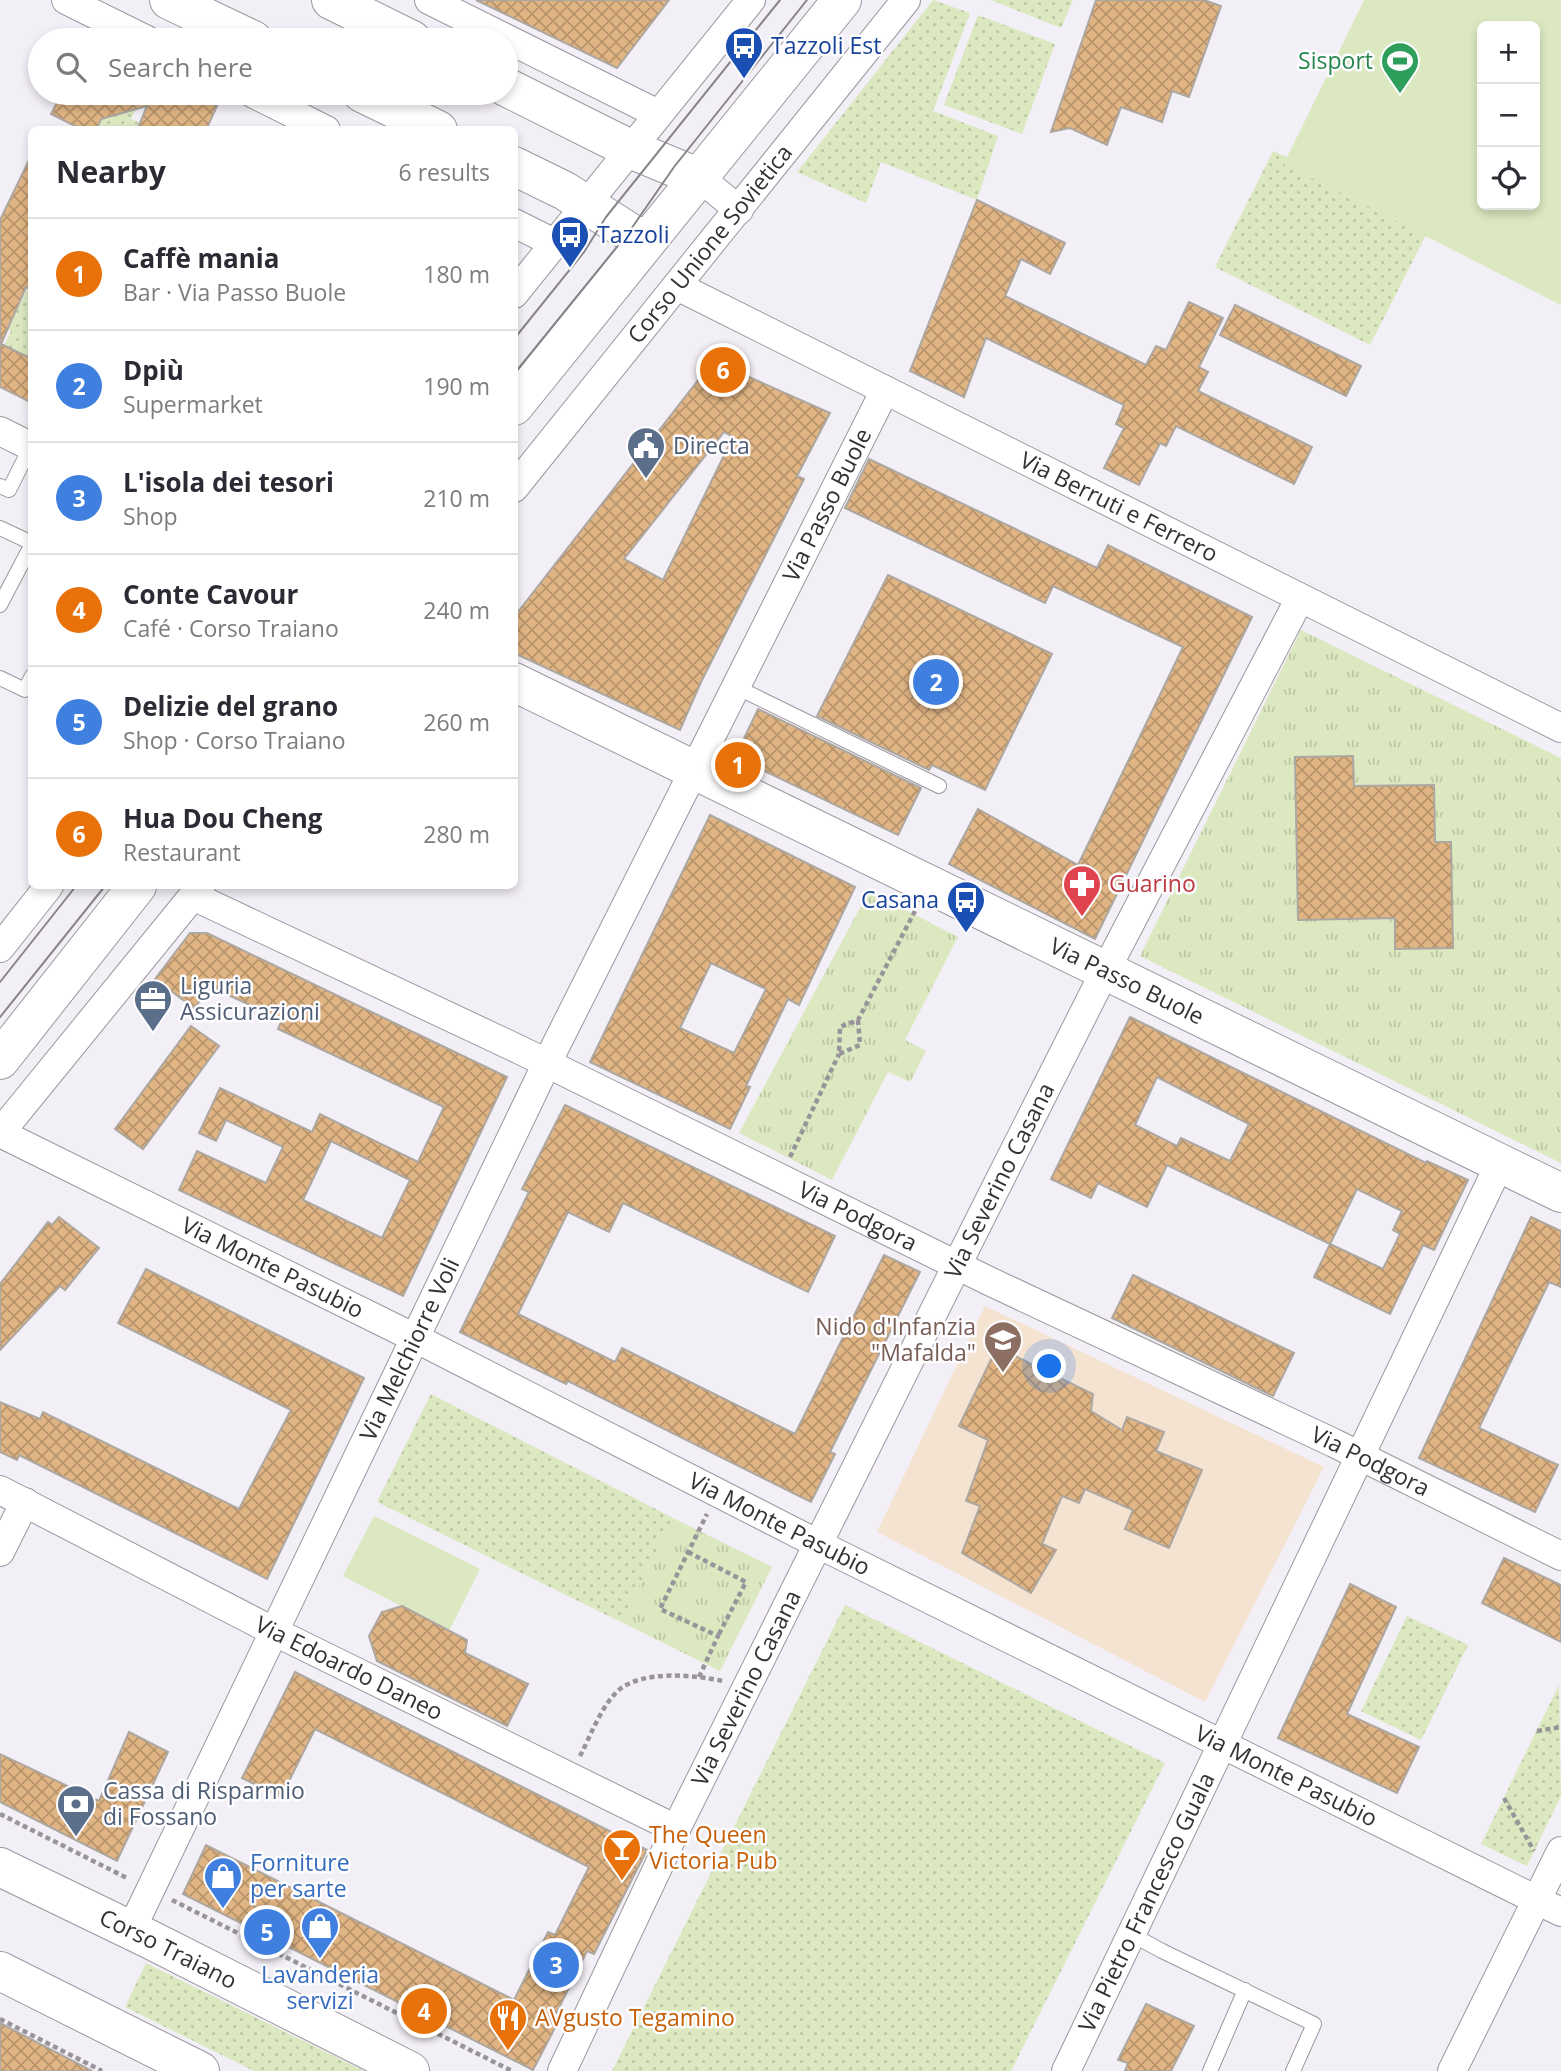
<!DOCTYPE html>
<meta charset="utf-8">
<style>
body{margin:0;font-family:"Open Sans",sans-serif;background:#f7f7f7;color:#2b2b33}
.controls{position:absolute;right:21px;top:21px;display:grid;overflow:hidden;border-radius:10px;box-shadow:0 4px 10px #0003}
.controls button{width:63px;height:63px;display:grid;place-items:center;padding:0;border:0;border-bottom:2px solid #e1e1e2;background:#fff;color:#2b2b33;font:35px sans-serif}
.you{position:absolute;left:1050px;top:1367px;width:24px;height:24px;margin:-18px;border:5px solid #fff;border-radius:50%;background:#1a73e8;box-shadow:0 0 0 10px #1a73e833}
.badge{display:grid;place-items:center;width:46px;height:46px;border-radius:50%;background:#b45309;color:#fff;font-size:23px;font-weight:700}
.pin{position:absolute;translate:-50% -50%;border:4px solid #fff;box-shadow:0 2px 7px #0006}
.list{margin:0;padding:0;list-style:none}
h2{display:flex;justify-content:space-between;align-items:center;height:91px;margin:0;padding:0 28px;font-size:30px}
h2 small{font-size:23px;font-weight:400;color:#7c7c81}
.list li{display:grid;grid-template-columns:46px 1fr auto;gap:21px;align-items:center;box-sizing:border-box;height:112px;padding:0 28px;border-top:2px solid #e1e1e2}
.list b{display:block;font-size:26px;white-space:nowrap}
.list p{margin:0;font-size:23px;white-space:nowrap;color:#7c7c81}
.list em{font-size:23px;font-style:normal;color:#7c7c81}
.icon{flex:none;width:38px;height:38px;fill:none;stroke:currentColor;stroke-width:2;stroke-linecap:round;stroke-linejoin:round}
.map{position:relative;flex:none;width:1561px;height:2071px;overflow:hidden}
.search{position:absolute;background:#fff;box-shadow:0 4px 10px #0003;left:28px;top:28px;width:490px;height:77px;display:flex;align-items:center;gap:18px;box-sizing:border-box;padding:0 24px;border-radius:38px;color:#7c7c81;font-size:26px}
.panel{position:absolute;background:#fff;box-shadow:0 4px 10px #0003;left:28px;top:126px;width:490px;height:763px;border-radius:10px}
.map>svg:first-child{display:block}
.education{fill:#f5e3d2}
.grass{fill:url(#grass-dots);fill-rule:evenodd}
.park{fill:url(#park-tufts)}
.pitch{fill:#dbe8c0;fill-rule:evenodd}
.building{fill:url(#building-cross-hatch);stroke:#aca7a1;stroke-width:2;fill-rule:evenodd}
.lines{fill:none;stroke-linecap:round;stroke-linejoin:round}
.lane-casing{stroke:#9b979e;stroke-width:16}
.street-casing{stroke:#9b979e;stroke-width:30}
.secondary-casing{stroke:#9b979e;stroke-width:40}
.path{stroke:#98959a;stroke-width:4.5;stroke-dasharray:5 3.5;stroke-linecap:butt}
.lane{stroke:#fff;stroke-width:14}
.street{stroke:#fff;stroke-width:28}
.secondary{stroke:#fff;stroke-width:38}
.tram{stroke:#88858a;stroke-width:2}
.labels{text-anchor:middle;stroke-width:5;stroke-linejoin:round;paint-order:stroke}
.transit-label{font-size:23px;fill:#164399;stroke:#fefdff;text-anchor:start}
.leisure-label{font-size:23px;fill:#27864d;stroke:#fefdff;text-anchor:end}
.street-label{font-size:23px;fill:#323134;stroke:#fefdff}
.service-label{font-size:23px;fill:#4e5e75;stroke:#fefdff;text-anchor:start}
.health-label{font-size:23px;fill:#be3a42;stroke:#fefdff;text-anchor:start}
.education-label{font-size:23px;fill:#785e54;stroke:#fefdff;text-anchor:end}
.food-label{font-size:23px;fill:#c56008;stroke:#fefdff;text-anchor:start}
.shop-label{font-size:23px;fill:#366cbe;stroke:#fefdff;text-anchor:start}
</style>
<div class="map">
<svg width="1561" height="2071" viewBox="0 0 1561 2071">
<defs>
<pattern id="grass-dots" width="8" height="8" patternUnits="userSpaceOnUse" patternTransform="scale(1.75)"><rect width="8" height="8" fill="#dbe8c0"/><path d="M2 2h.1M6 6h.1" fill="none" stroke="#bcc7a6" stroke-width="1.8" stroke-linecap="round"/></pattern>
<pattern id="park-tufts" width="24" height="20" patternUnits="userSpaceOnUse" patternTransform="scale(1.75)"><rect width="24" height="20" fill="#dbe8c0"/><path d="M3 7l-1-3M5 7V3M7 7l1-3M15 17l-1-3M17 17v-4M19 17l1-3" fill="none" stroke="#bcc7a6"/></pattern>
<pattern id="building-cross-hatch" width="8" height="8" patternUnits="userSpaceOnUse" patternTransform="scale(1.75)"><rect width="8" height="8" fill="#e1b583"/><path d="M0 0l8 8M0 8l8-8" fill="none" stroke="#b7946c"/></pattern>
</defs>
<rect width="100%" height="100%" fill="#f3eff6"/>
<polygon class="education" points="985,1306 1324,1467 1205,1702 877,1532"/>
<g class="grass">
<polygon points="933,0 970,13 933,111 998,136 977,200 881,162 866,203 797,172"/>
<polygon points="991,0 1073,0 1061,28"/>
<path d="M1367,0H1561V211L1429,229L1370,345L1215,267L1273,151L1287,157ZM1482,26H1535V205H1482Z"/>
<polygon points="978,15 1055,44 1022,134 944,105"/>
<polygon points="112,98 136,109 131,119 140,123 143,130 96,130"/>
<polygon points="31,282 31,359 4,345 11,332 7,329"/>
<polygon points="431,1394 673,1518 621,1622 377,1502"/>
<polygon points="845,1605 1165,1763 1011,2071 612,2071"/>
<polygon points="1407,1616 1468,1645 1421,1740 1361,1711"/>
<polygon points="1559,1685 1561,1796 1527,1866 1481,1844"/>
<polygon points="146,1963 364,2071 254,2071 125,2007"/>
</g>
<g class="park">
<polygon points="1301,630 1561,758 1561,1163 1140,956"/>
<polygon points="869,891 958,937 905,1040 926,1051 910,1082 888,1072 832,1180 739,1133"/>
<polygon points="673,1518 772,1567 720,1671 621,1622"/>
</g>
<g class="pitch">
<path d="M1364,0H1561V305L1284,164ZM1482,26H1535V205H1482Z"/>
<polygon points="374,1516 480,1569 449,1631 343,1576"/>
</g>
<g class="building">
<polygon points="476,0 669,0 617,68"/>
<polygon points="1096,0 1204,0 1221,6 1189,97 1172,91 1162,122 1121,107 1107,145 1070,128 1051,132"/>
<polygon points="62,93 197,93 209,98 207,101 217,106 206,130 137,130 147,106 101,119 96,130 83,130 51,114"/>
<polygon points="32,154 32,290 26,287 1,344 32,359 32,403 0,387 0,220"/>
<polygon points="977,200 1065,243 1050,274 1021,259 1005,296 1146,365 1156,346 1166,350 1189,302 1223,318 1199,367 1208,372 1198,391 1312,447 1294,484 1176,426 1166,446 1160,443 1139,485 1104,468 1124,428 1116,424 1124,405 986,338 964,397 910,371"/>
<polygon points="1235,305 1361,366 1346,396 1220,335"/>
<path d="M713,361L830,413L797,476L804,479L701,682L680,730L514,653V617ZM724,432L733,437L663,580L624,559Z"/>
<polygon points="869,459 1097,568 1108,545 1252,617 1095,939 949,864 978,809 1078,865 1183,647 1053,586 1045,603 845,508"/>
<polygon points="888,575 1052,654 985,790 932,765 929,770 817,716"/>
<polygon points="758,709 921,788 898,835 735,757"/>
<polygon points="1353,756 1354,786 1434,785 1435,842 1451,842 1453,948 1395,949 1395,918 1298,920 1295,757"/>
<path d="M710,815L855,887L799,1005L788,999L746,1086L750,1087L730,1129L590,1062ZM711,963L766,989L734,1053L680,1028Z"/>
<path d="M190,933H207L507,1077L403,1296L179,1190L197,1151L266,1183L283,1147L226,1120L216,1141L199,1133L220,1088L312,1132L320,1114L418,1162L444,1107L278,1029L282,1020L211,987L194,1008L155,979ZM331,1141L410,1180L382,1238L303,1200Z"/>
<path d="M1130,1017L1426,1163L1427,1161L1468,1180L1434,1250L1423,1245L1390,1314L1314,1277L1330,1244L1167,1165L1147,1207L1098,1183L1091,1198L1051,1179ZM1157,1077L1249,1124L1230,1161L1181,1138L1177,1146L1135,1125ZM1357,1189L1402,1211L1393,1230L1400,1234L1383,1269L1330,1244Z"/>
<polygon points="191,1026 219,1046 143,1149 115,1129"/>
<polygon points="565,1105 835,1236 808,1292 623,1203 609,1232 568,1212 518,1314 615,1362 622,1348 795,1434 884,1255 920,1272 830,1452 835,1454 811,1502 568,1381 566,1384 460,1332 529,1192 522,1189"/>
<polygon points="59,1217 99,1248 65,1290 60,1286 0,1350 0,1284 48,1222 52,1225"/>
<polygon points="1531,1217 1561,1231 1561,1287 1549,1282 1479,1428 1558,1465 1535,1512 1419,1458"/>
<polygon points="146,1269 364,1378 267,1579 19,1455 17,1460 0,1452 0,1402 40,1419 43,1412 239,1509 291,1410 118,1323"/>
<polygon points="1133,1275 1294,1353 1273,1396 1112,1318"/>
<polygon points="997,1347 1093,1394 1091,1411 1122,1430 1127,1417 1164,1432 1156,1451 1202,1470 1169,1548 1125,1529 1133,1510 1085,1489 1079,1503 1062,1496 1042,1544 1056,1550 1031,1593 962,1553 980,1506 966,1501 988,1440 959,1426"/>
<polygon points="1504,1558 1561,1585 1561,1642 1482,1603"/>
<polygon points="1350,1584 1396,1607 1347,1714 1419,1747 1397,1793 1278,1738"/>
<polygon points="402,1606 467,1640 465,1653 528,1684 507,1726 377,1661 369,1636 382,1612"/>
<polygon points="295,1672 647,1850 594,1954 587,1951 553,2020 558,2022 533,2070 183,1894 206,1845 514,2000 548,1932 555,1935 589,1867 315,1729 281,1797 242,1778"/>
<polygon points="129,1732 168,1752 117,1861 0,1802 0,1754 99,1801"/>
<polygon points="1146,2004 1194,2026 1171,2071 1125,2071 1128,2063 1118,2060"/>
<polygon points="0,2023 92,2071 0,2071"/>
</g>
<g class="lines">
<defs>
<g id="lane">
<polyline points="0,486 9,490 31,446"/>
<polyline points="0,528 32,543"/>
<polyline points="0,605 32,544"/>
<polyline points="0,678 25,690 32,676"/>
<polyline points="736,687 939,786"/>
<polyline points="1131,1934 1162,1951 1314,2024 1293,2071"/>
<polyline points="1210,2071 1245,1990"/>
</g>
<g id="street">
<polyline points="66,0 147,40"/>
<polyline points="429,0 658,114"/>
<polyline points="252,93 326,130"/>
<polyline points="700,178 739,210"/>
<polyline points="514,223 554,243"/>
<path id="s1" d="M677,286L1561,728"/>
<polyline points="514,294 751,0"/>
<polyline points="0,431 32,447"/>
<path id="s2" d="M514,488L906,0"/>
<path id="s3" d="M193,896L520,1050L989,1281L1334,1443L1561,1556"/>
<polyline points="0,948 49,886"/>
<path id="s4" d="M0,1133L415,1338L820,1545L1561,1912"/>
<polyline points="0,1133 201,886"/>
<path id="s5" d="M0,1490L273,1631L676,1829"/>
<polyline points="0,1552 25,1502"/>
<path id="s6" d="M131,1930L547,1063L885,390"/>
<path id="s7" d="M562,2071L676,1829L972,1235L1099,983L1300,598"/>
<path id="s8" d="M1066,2071L1500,1163"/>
<polyline points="1452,2071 1561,1851"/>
</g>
<g id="secondary">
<polyline points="169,0 253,40"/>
<polyline points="331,0 412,40"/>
<polyline points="506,87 630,149 700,178"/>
<polyline points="362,93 438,130"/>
<polyline points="514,166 565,191 645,242"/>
<polyline points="514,406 842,0"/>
<path id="s9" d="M514,682L1561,1193"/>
<polyline points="0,1060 137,886"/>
<path id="s10" d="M0,1867L149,1939L410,2071"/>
<polyline points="0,1971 200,2071"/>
</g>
</defs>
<use href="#lane" class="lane-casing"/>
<use href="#street" class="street-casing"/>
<use href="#secondary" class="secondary-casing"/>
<g class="path">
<polyline points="858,1020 860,1045 839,1054 840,1027 858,1020 915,911"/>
<polyline points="790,1157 839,1054"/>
<polyline points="688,1552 746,1582 718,1636"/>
<polyline points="699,1677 718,1636 660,1609 707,1514"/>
<polyline points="1537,1731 1561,1727"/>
<path d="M580,1756C591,1735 602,1704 620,1689C645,1670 694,1675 723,1681"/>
<polyline points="1504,1798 1534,1851"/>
<polyline points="0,1814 129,1879"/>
<polyline points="172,1900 512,2071"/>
<polyline points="0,2019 102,2071"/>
</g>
<use href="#lane" class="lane"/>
<use href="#street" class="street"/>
<use href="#secondary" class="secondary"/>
<g class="tram">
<polyline points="514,339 584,252 606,217 780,0"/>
<polyline points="514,374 629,232 674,167 807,0"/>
<polyline points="0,982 76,886"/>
<polyline points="0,1017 105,886"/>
</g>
</g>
<defs>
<symbol id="bus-pin" viewBox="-11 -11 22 30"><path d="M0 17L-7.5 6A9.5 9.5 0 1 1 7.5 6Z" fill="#1a4fb4" stroke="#fefdff"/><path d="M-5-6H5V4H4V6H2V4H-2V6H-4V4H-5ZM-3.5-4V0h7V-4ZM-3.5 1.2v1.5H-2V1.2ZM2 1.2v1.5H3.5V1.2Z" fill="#fff"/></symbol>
<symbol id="stadium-pin" viewBox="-11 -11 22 30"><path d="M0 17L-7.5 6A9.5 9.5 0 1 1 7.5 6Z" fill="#2e9e5b" stroke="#fefdff"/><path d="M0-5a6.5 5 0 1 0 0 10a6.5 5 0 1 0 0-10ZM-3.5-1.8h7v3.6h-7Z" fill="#fff"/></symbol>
<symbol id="civic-pin" viewBox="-11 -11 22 30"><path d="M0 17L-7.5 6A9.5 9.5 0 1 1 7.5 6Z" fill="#5c6f8a" stroke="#fefdff"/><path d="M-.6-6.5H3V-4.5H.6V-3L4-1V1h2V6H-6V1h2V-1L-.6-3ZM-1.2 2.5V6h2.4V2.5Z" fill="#fff"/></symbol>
<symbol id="pharmacy-pin" viewBox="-11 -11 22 30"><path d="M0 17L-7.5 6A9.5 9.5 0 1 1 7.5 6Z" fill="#e0444e" stroke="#fefdff"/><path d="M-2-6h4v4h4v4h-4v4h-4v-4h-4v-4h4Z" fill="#fff"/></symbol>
<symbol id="office-pin" viewBox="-11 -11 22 30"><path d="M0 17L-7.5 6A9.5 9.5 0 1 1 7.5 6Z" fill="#5c6f8a" stroke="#fefdff"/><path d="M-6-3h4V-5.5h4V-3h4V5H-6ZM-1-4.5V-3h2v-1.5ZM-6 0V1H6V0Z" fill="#fff"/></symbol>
<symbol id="school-pin" viewBox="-11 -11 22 30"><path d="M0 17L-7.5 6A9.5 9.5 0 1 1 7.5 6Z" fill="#8d6e63" stroke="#fefdff"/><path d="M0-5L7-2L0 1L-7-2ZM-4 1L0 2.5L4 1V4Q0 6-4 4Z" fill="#fff"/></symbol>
<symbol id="bank-pin" viewBox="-11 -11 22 30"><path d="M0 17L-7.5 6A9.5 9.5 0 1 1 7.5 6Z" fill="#5c6f8a" stroke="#fefdff"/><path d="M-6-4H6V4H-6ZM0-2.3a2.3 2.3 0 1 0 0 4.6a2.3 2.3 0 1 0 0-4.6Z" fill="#fff"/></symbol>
<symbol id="bar-pin" viewBox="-11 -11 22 30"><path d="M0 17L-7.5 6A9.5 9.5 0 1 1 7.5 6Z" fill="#e8710a" stroke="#fefdff"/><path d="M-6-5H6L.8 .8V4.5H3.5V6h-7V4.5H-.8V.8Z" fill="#fff"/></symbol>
<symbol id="shop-pin" viewBox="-11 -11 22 30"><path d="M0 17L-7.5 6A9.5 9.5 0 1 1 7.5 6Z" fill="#3f7fe0" stroke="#fefdff"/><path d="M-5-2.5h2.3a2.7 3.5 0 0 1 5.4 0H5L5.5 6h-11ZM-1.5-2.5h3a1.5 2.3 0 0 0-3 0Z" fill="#fff"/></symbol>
<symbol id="restaurant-pin" viewBox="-11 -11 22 30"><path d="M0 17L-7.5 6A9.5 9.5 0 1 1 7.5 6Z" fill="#e8710a" stroke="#fefdff"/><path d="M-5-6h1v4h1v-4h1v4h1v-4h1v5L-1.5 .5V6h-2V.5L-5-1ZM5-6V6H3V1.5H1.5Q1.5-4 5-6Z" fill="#fff"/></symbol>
</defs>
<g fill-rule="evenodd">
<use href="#bus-pin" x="722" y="24" width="44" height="60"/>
<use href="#stadium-pin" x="1378" y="39" width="44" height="60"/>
<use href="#bus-pin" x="548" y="213" width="44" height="60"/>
<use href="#civic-pin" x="624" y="424" width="44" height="60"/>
<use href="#pharmacy-pin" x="1060" y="862" width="44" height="60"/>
<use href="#bus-pin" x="944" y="878" width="44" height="60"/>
<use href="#office-pin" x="131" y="977" width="44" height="60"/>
<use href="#school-pin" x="981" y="1318" width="44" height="60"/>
<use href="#bank-pin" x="54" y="1782" width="44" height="60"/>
<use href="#bar-pin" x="600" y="1826" width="44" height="60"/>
<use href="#shop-pin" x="201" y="1854" width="44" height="60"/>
<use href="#shop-pin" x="298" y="1904" width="44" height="60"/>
<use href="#restaurant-pin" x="486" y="1996" width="44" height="60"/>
</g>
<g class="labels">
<g class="transit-label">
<text x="771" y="54">Tazzoli Est</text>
<text x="597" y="243">Tazzoli</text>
<text x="939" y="908" text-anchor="end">Casana</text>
</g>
<g class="leisure-label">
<text x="1373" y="69">Sisport</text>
</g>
<g class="street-label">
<text dy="8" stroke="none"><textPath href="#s2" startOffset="313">Corso Unione Sovietica</textPath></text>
<text dy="8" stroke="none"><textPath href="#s6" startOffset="1586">Via Passo Buole</textPath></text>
<text dy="8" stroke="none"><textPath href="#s1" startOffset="494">Via Berruti e Ferrero</textPath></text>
<text dy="8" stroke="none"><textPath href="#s9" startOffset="682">Via Passo Buole</textPath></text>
<text dy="8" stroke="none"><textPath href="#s7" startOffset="992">Via Severino Casana</textPath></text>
<text dy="8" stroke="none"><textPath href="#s3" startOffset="738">Via Podgora</textPath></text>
<text dy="8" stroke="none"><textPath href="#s4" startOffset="304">Via Monte Pasubio</textPath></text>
<text dy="8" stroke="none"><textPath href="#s6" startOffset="644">Via Melchiorre Voli</textPath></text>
<text dy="8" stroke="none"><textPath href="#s3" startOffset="1306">Via Podgora</textPath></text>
<text dy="8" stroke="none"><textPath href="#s4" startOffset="872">Via Monte Pasubio</textPath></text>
<text dy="8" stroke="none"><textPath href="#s5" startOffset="392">Via Edoardo Daneo</textPath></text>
<text dy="8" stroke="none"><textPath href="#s7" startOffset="425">Via Severino Casana</textPath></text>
<text dy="8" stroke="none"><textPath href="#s4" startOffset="1438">Via Monte Pasubio</textPath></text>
<text dy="8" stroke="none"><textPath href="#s8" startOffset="187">Via Pietro Francesco Guala</textPath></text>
<text dy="8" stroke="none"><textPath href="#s10" startOffset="187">Corso Traiano</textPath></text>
</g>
<g class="service-label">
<text x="673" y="454">Directa</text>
<text x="180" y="994">Liguria<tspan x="180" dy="26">Assicurazioni</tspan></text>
<text x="103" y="1799">Cassa di Risparmio<tspan x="103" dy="26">di Fossano</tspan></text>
</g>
<g class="health-label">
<text x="1109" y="892">Guarino</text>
</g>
<g class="education-label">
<text x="976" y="1335">Nido d'Infanzia<tspan x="976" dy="26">"Mafalda"</tspan></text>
</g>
<g class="food-label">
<text x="649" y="1843">The Queen<tspan x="649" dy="26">Victoria Pub</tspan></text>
<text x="535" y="2026">AVgusto Tegamino</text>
</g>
<g class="shop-label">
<text x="250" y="1871">Forniture<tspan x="250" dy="26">per sarte</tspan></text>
<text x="320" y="1983" text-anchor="middle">Lavanderia<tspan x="320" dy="26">servizi</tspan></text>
</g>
</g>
</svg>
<div class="controls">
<button>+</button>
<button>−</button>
<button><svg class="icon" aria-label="locate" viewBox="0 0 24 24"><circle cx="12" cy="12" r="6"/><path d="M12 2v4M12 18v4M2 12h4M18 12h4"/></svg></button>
</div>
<div class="you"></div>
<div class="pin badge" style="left:738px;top:765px;background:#e8710a">1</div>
<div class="pin badge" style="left:936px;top:682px;background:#3f7fe0">2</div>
<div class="pin badge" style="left:556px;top:1965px;background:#3f7fe0">3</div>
<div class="pin badge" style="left:424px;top:2011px;background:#e8710a">4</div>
<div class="pin badge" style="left:267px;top:1932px;background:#3f7fe0">5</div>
<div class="pin badge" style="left:723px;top:370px;background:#e8710a">6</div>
<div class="search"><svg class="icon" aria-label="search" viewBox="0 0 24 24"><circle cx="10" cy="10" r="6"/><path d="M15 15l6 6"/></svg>Search here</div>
<section class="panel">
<h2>Nearby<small>6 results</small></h2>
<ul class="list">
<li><span class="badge" style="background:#e8710a">1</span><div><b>Caffè mania</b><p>Bar · Via Passo Buole</p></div><em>180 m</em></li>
<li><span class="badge" style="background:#3f7fe0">2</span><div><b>Dpiù</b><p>Supermarket</p></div><em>190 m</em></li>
<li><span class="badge" style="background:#3f7fe0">3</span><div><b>L'isola dei tesori</b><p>Shop</p></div><em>210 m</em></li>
<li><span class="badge" style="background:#e8710a">4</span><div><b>Conte Cavour</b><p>Café · Corso Traiano</p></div><em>240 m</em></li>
<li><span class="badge" style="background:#3f7fe0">5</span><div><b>Delizie del grano</b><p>Shop · Corso Traiano</p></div><em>260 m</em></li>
<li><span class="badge" style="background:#e8710a">6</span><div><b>Hua Dou Cheng</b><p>Restaurant</p></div><em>280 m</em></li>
</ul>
</section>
</div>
